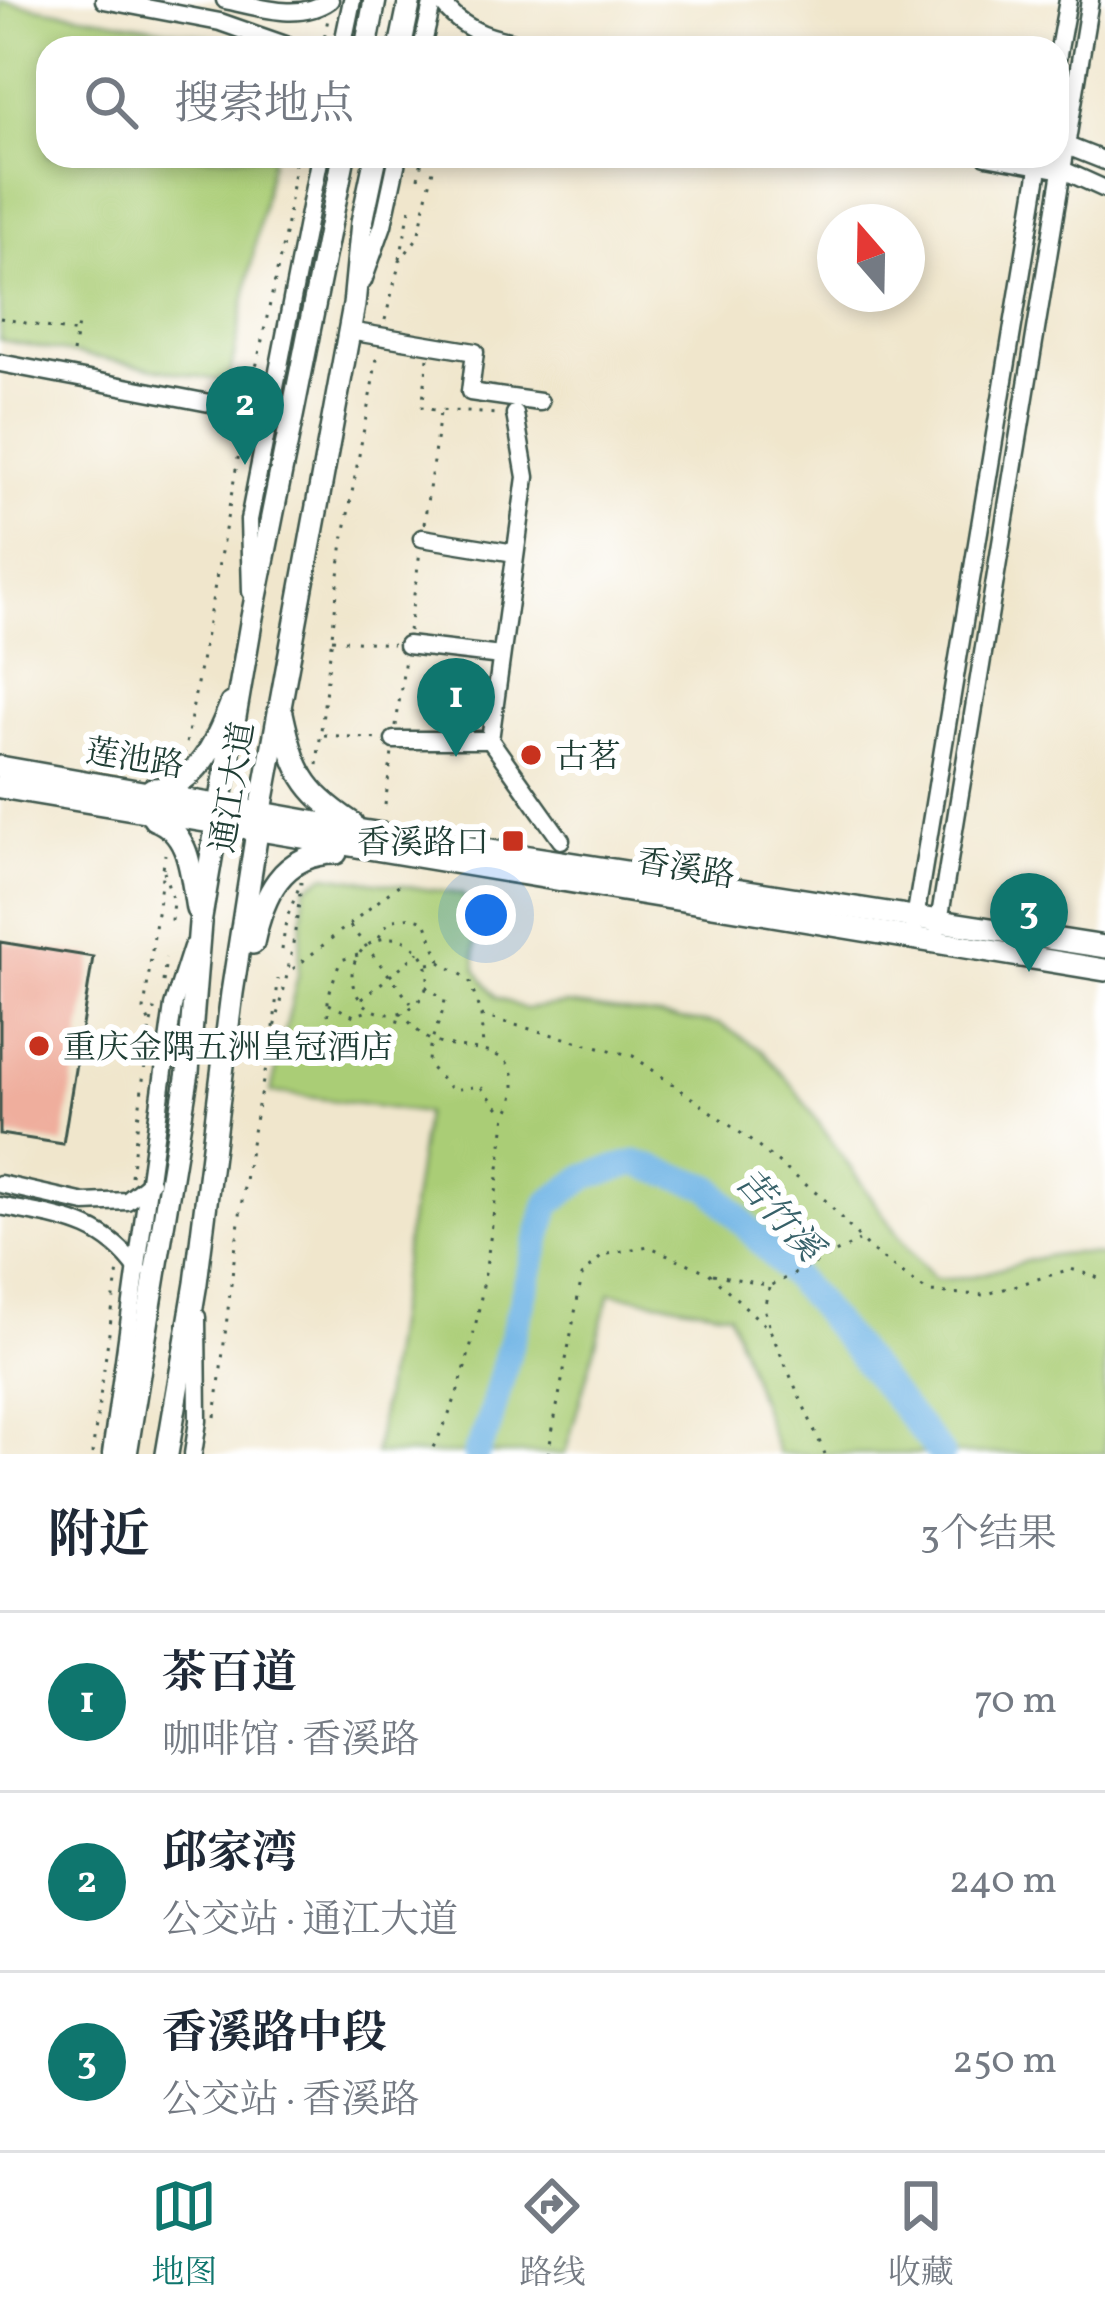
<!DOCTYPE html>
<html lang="zh">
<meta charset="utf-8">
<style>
body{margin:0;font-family:Vollkorn,"Noto Serif SC",serif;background:#f6f6f7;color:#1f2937}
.compass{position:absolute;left:817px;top:204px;width:108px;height:108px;border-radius:50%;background:#fff;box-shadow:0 6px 18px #0003;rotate:340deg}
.you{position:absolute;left:486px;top:915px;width:42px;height:42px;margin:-30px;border:9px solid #fff;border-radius:50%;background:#1a73e8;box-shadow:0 0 0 18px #1a73e833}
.badge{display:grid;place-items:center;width:78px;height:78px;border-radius:50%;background:#0f766e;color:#fff;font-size:39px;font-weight:700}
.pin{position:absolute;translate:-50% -99px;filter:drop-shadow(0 3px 6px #0008)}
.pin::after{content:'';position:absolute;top:63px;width:42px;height:36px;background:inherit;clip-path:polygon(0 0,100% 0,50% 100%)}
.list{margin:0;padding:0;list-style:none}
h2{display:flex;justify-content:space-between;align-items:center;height:156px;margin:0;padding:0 48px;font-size:51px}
h2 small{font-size:39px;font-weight:400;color:#747a83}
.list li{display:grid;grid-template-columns:78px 1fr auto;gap:36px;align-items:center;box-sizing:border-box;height:180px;padding:0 48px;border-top:3px solid #e0e1e3}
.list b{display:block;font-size:45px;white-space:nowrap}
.list p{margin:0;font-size:39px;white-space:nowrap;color:#747a83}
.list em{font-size:39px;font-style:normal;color:#747a83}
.icon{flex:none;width:66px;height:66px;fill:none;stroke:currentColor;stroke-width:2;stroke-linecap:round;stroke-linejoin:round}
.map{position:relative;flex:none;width:1105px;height:1454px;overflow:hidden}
.search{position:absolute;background:#fff;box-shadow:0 6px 18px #0003;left:36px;right:36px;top:36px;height:132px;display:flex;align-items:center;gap:30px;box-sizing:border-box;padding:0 42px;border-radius:36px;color:#747a83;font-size:45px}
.sheet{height:696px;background:#fff}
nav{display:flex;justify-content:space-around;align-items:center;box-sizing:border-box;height:168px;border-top:3px solid #e0e1e3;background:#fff;font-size:33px;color:#747a83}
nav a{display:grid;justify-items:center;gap:6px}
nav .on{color:#0f766e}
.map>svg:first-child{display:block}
.green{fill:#aacd76;stroke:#648555;stroke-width:3}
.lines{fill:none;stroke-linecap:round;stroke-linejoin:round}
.river{stroke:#6eb4e5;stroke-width:27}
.building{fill:#efae9d}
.minor-casing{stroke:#3e564b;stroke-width:21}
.major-casing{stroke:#3e564b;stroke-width:26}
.path{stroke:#3e564b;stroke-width:3;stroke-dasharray:3 9;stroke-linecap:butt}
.minor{stroke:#fff;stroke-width:16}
.major{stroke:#fff;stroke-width:21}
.poi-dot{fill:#c8321e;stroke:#fff;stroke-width:4.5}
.labels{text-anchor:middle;stroke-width:12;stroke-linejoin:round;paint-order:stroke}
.poi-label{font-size:33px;fill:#1f3d34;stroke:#fff;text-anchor:start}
.street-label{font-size:33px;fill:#1f3d34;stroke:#fff}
.water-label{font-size:36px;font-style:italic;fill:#376169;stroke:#fff}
</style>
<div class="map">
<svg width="1105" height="1454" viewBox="0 0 1105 1454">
<rect width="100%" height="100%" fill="#fff"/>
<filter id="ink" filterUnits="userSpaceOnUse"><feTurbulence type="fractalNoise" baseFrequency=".00833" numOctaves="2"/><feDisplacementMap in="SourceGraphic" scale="24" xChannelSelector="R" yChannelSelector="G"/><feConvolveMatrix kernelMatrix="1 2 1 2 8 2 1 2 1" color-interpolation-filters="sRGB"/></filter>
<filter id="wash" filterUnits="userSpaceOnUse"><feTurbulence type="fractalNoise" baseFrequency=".004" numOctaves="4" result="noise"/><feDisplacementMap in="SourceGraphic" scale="48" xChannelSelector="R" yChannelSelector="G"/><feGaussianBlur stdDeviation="2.7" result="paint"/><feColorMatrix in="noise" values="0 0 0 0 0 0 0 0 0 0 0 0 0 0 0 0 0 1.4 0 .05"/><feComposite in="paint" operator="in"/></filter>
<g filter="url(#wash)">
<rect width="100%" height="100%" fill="#f0e6cc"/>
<g class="green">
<polygon points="0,1 268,47 48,48 48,156 272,156 229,382 0,340"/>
<path d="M326,875L461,894L473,906L476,969L496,997L525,1009L566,1004L720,1024L761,1050L792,1085L909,1251L934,1279C998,1282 1037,1242 1105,1256V1454H778L729,1313L610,1293L565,1454H375L425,1113L271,1092L298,975L305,887Z"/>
</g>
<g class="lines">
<polyline class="river" points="476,1454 488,1427 548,1204 587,1176 636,1163 710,1187 811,1296 941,1454"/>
</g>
<g id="blocks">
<polygon class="building" points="0,942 93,957 63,1144 0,1134"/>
</g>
</g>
<g filter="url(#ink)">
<use href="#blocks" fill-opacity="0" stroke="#3e564b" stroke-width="3"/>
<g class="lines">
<defs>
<g id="minor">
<polyline points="104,0 220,22 294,48"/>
<path d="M225,0C260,7 299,22 330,0"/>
<path d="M440,0C465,37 505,41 545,48"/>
<polyline points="342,48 352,0"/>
<polyline points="422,48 433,0"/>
<polyline points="1057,60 1068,0"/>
<polyline points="1057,142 1105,161"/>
<polyline points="986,156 1063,170 1105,189"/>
<polyline points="363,281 383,225 398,156"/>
<polyline points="349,331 475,352 470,392 540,402"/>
<polyline points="0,363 220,405"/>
<polyline points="515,414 526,477 490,740 561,840"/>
<polyline points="422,538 515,553"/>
<polyline points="251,592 249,520 320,156"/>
<polyline points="407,645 501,656"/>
<polyline points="394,740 490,740"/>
<polyline points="914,925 1041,156"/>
<polyline points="938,928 1090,0"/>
<polyline points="0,1184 85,1203 127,1201 151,1182"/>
<path d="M0,1206C57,1218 102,1219 138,1270"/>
<polyline points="111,1454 173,1006 192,947"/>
<polyline points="193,1454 198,1421 197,1317"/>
</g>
<g id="major">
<polyline points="366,48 375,0"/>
<polyline points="400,48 410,0"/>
<path d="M282,713C295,772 302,789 352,823"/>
<polyline points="0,767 363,831 1105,947"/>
<polyline points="0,787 1105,970"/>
<path d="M152,789C196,789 217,740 231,704"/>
<path d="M154,819C191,832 191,875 197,909"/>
<path d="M253,943C263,897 281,853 336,853"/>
<polyline points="126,1454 188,1072 200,923 252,617 344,156"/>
<polyline points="167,1454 196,1283 232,993 257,832 354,305 362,222 376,156"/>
</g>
</defs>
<use href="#minor" class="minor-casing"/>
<use href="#major" class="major-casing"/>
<g class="path">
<polyline points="322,48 328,19"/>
<polyline points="418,178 423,156"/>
<polyline points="400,259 410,209"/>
<polyline points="0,318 77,333"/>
<polyline points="385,320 400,261 418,237 436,156"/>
<polyline points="73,353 78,324"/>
<polyline points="428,358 422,409 498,414"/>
<polyline points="424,524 440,413"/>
<polyline points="409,631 420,551"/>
<polyline points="332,639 393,644"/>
<polyline points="396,726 405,658"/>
<polyline points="324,735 380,739"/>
<polyline points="184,755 247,409 286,230 296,156"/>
<polyline points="317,765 343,541 378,353"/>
<polyline points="385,805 392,753"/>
<polyline points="164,871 173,902 170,929"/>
<polyline points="350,926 411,1003"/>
<polyline points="379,937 389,921 411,917 425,921 440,961"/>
<circle cx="390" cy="976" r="38"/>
<polyline points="282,950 286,920 299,887"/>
<path d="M358,955L341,960C323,1005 321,1017 349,1057L378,1058L395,1033L400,1012C408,1020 417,1032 427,1038C453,1054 512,1041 514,1080C514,1095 514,1103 506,1115C491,1218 483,1367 429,1454"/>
<polyline points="428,964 440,962 469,979 481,1016 483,1048"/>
<polyline points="293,969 405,880"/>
<polyline points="163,982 166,958"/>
<path d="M426,986L445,1000C441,1026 428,1037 428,1065L452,1090L480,1086L504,1114"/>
<polyline points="362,999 419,952"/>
<polyline points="329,1004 354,1016 370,1010"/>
<polyline points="481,1016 633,1056 742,1134 825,1200 868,1248 928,1292 984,1295 1071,1269 1105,1280"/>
<polyline points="151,1023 157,1003"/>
<polyline points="274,1028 278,979"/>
<polyline points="131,1176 150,1024 144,1010 165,854"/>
<polyline points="713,1274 770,1286 859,1241"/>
<polyline points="769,1325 764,1308 769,1288"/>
<path d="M215,1417C228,1316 237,1216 256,1116C271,1035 294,966 301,882"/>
<polyline points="92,1454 118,1269"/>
<polyline points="548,1454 582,1276 603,1255 648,1246 709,1273 770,1330 825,1454"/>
</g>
<use href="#minor" class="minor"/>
<use href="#major" class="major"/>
</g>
</g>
<g class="poi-dot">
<circle cx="531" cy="755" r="12"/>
<rect x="501" y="829" width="24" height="24" rx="6"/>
<circle cx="39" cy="1046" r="12"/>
</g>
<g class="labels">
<g class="poi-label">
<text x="555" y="767">古茗</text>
<text x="489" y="853" text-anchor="end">香溪路口</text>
<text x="63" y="1058">重庆金隅五洲皇冠酒店</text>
</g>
<g class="street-label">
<text transform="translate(135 757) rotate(9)" y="12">莲池路</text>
<text transform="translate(231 787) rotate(-81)" y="12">通江大道</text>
<text transform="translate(686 867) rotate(9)" y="12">香溪路</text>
</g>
<g class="water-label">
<text transform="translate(780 1214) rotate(48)" y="13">苦竹溪</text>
</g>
</g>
</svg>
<svg class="compass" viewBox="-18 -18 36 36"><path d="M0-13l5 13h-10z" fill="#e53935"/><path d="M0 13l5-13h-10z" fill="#747a83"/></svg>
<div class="you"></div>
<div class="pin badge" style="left:456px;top:757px">1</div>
<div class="pin badge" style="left:245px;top:465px">2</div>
<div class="pin badge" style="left:1029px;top:972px">3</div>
<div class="search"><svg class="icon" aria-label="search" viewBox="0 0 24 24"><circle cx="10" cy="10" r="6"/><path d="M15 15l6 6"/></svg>搜索地点</div>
</div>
<section class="sheet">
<h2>附近<small>3个结果</small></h2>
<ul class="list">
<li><span class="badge">1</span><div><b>茶百道</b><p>咖啡馆 · 香溪路</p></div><em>70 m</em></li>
<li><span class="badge">2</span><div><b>邱家湾</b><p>公交站 · 通江大道</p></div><em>240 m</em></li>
<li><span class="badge">3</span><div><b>香溪路中段</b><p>公交站 · 香溪路</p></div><em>250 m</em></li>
</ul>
</section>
<nav>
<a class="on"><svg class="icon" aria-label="map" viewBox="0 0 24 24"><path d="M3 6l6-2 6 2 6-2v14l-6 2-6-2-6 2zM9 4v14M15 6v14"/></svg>地图</a>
<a><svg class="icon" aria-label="directions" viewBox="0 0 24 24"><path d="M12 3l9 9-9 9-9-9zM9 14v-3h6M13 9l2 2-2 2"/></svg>路线</a>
<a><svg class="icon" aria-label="saved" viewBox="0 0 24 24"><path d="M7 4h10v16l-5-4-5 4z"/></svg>收藏</a>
</nav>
